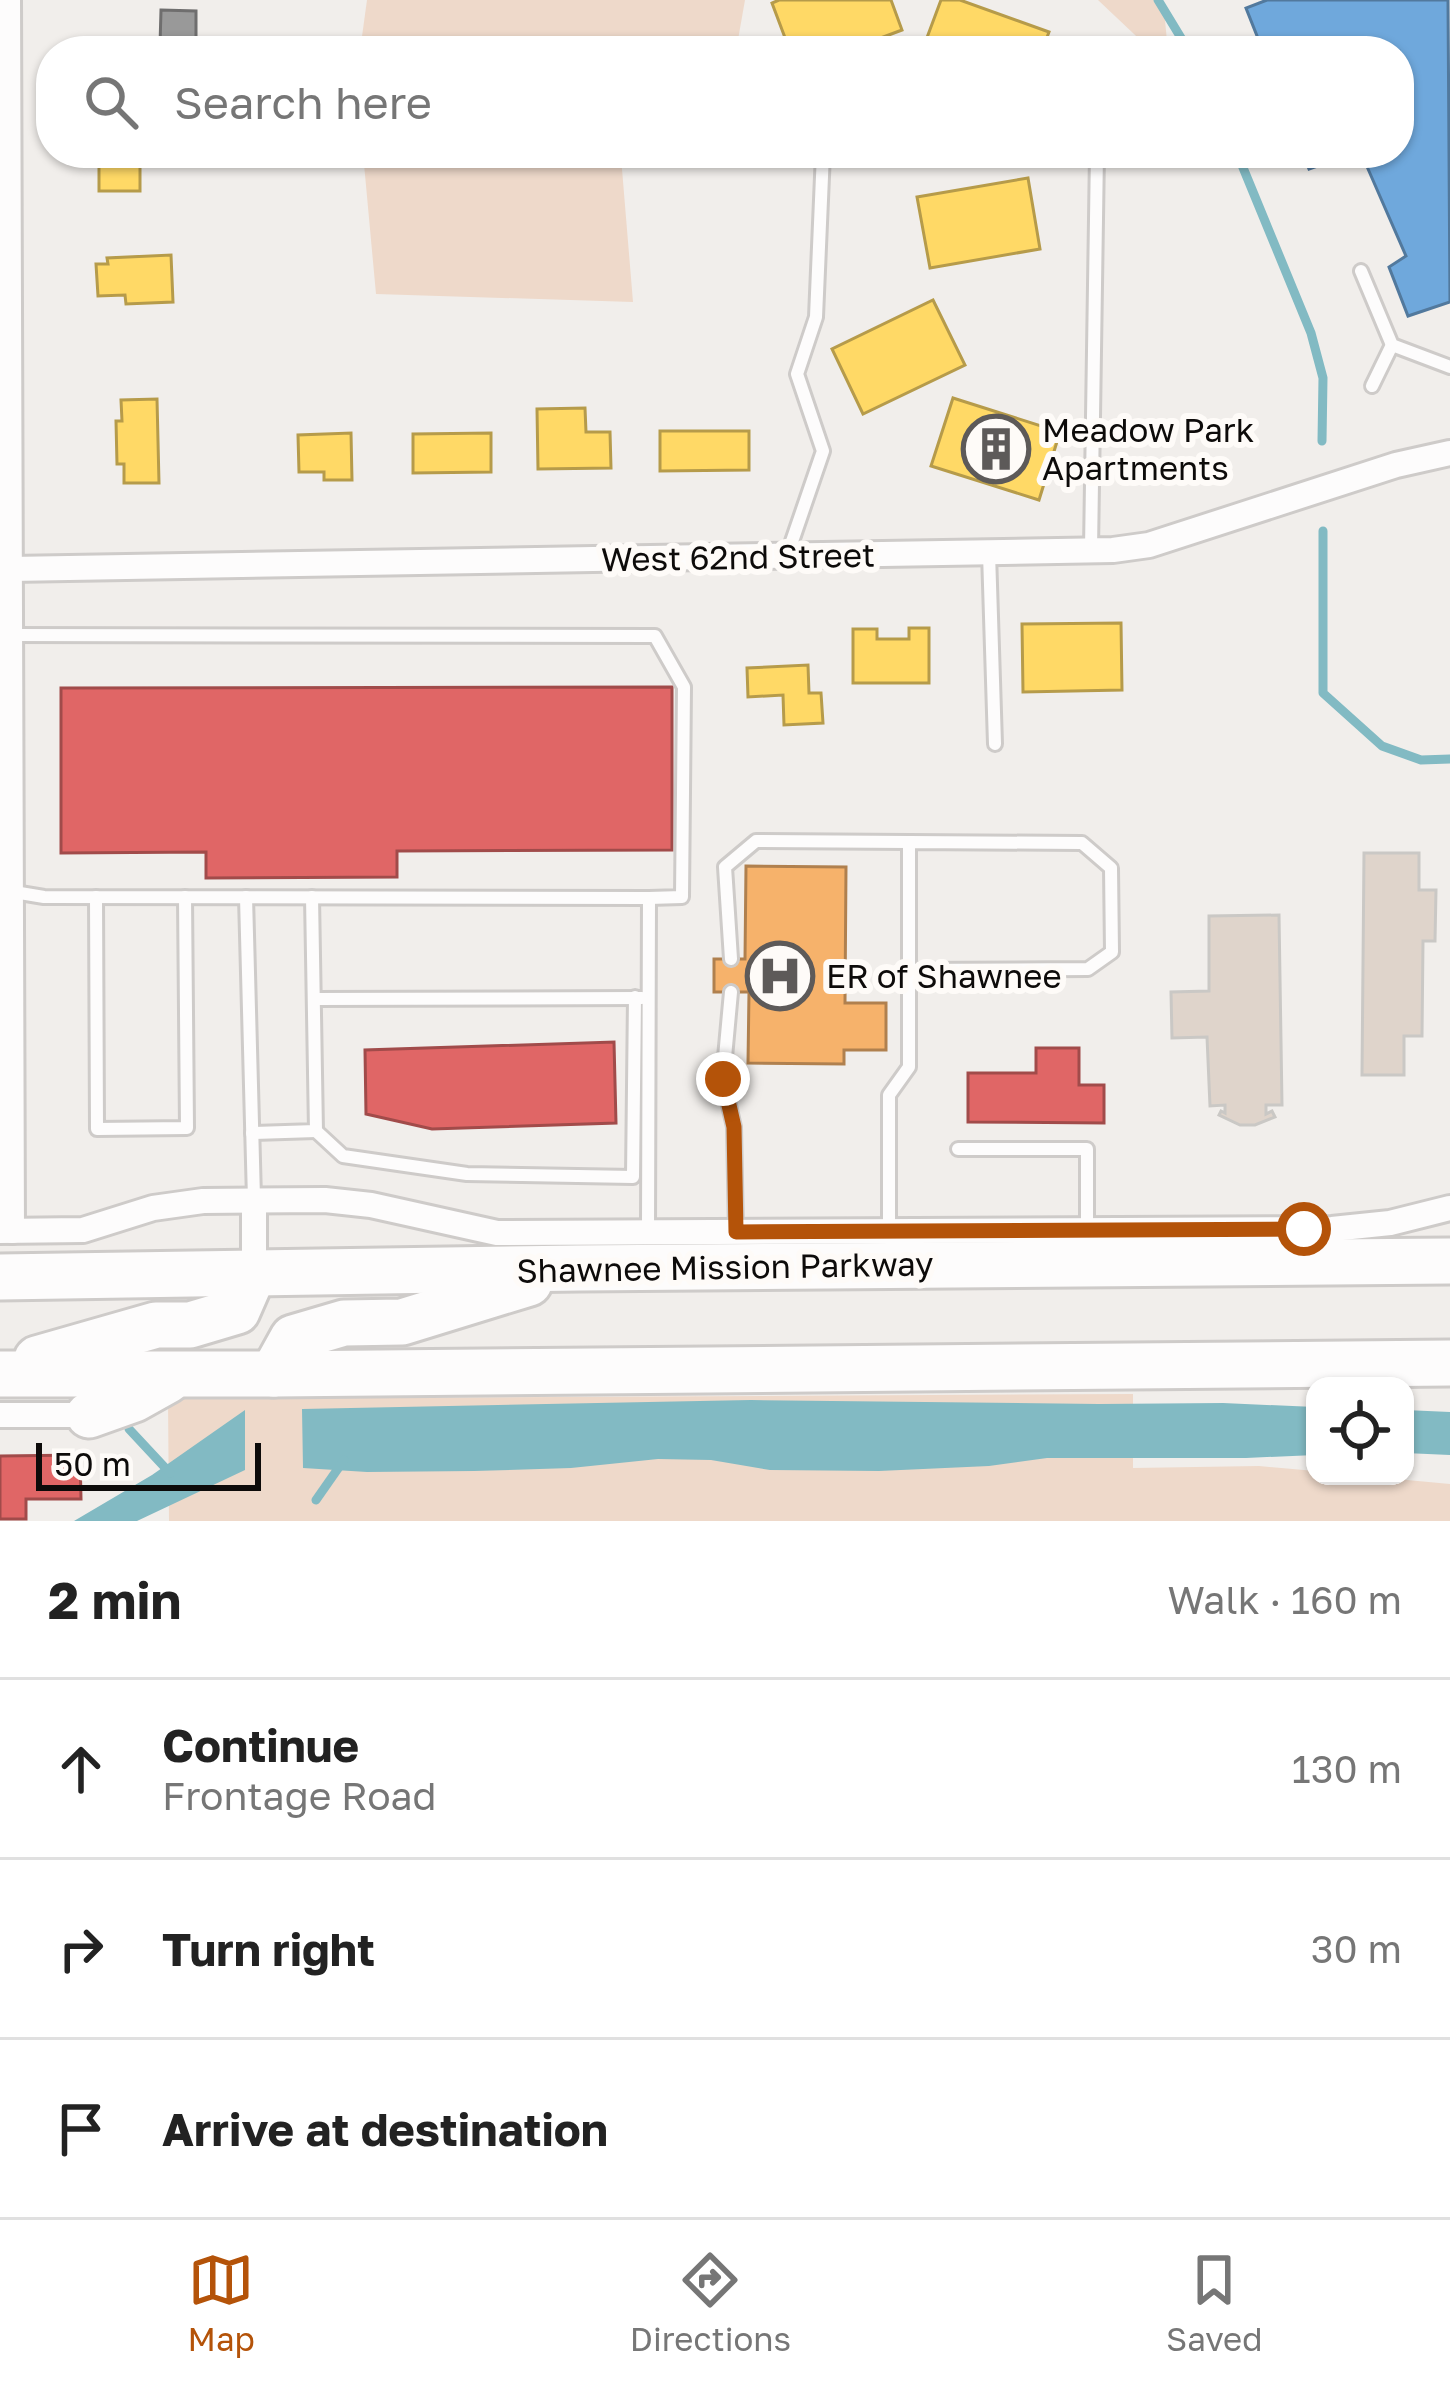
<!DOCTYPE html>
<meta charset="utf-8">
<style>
body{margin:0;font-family:"Golos Text",sans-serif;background:#f6f6f6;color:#222}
.controls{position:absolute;right:36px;bottom:36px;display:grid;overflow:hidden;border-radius:24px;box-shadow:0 3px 9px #0004}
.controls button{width:108px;height:108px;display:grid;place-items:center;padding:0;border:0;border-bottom:3px solid #e0e0e0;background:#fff;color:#222;font:60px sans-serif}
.scale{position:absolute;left:36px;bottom:30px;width:225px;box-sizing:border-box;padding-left:12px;border:6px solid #0d0b0a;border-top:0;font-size:33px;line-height:42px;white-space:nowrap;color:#0d0b0a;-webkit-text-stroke:9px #fefbf8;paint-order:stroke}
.stop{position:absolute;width:36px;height:36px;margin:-27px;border:9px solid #b45309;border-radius:50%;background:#fff}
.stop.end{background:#b45309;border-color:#fff;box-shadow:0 3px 12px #0008}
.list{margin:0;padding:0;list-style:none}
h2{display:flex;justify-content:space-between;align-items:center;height:156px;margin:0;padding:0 48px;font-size:51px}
h2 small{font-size:39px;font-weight:400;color:#767676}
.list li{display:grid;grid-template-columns:78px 1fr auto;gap:36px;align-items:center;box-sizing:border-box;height:180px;padding:0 48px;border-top:3px solid #e0e0e0}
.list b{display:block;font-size:45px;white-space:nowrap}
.list p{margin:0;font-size:39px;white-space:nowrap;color:#767676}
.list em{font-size:39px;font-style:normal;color:#767676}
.icon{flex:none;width:66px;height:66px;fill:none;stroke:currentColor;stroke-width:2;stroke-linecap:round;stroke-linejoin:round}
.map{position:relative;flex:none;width:1450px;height:1521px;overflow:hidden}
.search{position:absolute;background:#fff;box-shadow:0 3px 9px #0004;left:36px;right:36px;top:36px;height:132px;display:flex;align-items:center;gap:30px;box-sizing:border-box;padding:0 42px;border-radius:48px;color:#767676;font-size:45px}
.sheet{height:696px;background:#fff}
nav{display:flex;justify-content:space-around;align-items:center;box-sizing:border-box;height:168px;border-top:3px solid #e0e0e0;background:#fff;font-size:33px;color:#767676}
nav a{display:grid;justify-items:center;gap:6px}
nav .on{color:#b45309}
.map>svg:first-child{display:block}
.green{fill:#eed9ca}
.water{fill:#82bac3}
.homes{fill:#ffd966;stroke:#b69b4a;stroke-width:3}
.shops{fill:#e06666;stroke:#a14b4a;stroke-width:3}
.schools{fill:#6fa8dc;stroke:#52799d;stroke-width:3}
.health{fill:#f6b26b;stroke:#b0804e;stroke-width:3}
.industry{fill:#999;stroke:#6f6e6e;stroke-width:3}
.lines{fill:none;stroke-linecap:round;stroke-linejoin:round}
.stream{stroke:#82bac3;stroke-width:9}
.building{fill:#dfd4cb;stroke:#cac8c5;stroke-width:3}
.lane-casing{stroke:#cecbc9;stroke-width:18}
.street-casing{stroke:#cecbc9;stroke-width:30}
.highway-casing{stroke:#cecbc9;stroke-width:51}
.lane{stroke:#fdfcfc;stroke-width:12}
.street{stroke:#fdfcfc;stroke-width:24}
.highway{stroke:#fdfcfc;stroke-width:45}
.route{stroke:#b45309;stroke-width:15}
.labels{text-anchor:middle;stroke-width:12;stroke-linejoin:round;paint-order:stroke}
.poi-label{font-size:33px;fill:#0d0b0a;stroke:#fefbf8;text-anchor:start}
.street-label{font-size:33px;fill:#0d0b0a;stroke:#fefbf8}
</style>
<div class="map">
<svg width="1450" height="1521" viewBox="0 0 1450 1521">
<rect width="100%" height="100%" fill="#f1eeeb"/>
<g class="green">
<polygon points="367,0 745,0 736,51 360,51"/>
<polygon points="1098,0 1163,0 1168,51 1152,51"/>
<polygon points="363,153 631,153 621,157 633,302 376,294"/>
<polygon points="1133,1394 1133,1468 1259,1466 1315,1471 1315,1476 1364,1476 1450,1484 1450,1521 169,1521 168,1399"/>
</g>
<g class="water">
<polygon points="751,1400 1099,1404 1223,1403 1315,1407 1315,1455 1246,1458 1047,1458 989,1466 879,1471 770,1470 711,1460 658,1459 571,1468 474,1471 367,1472 303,1468 302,1409"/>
<polygon points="245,1410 245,1470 137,1521 74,1521 152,1475"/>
<polygon points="1405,1410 1450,1412 1450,1455 1405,1453"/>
</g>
<g class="homes">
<polygon points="779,0 891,0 902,30 846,51 790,51 772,3"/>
<polygon points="941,0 960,0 1049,32 1042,51 922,51"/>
<rect x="99" y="153" width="41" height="38"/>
<polygon points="1028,178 1040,249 930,268 917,197"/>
<polygon points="171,255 173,302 126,304 125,295 98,296 96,264 108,264 107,258"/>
<polygon points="933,300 965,365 863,414 832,349"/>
<polygon points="953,398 1060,432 1039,500 931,466"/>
<polygon points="157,399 159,483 124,483 124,464 117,464 116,421 122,421 121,400"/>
<polygon points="585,408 586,432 610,432 611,468 538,469 537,409"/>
<polygon points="660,431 749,431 749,470 660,471"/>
<polygon points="351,433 352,480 324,480 324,472 299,472 298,435"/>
<polygon points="491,433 491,472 413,473 413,434"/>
<polygon points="1121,623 1122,690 1023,692 1022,624"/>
<polygon points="909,628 929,628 929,683 853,683 853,629 877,629 877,639 909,639"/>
<polygon points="808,665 809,693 821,693 823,723 784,725 783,695 748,697 747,668"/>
</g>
<g class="shops">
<polygon points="672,687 672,850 397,851 397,877 206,878 206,852 61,853 61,688"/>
<polygon points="614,1042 616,1123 432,1129 366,1114 365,1050"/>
<polygon points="1036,1048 1079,1048 1079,1085 1104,1085 1104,1123 968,1122 968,1073 1036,1073"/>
<polygon points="80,1455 81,1499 26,1499 26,1519 0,1519 0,1456"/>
</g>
<g class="schools">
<polygon points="1267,0 1448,0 1450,302 1408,316 1389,267 1406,256 1365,162 1372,158 1371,153 1399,153 1399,51 1263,51 1246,8"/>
<polygon points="1303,153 1354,153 1309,169"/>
</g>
<polygon class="health" points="746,866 846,867 845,1003 886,1003 886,1050 844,1050 844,1064 748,1063 749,992 714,992 714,959 745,959"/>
<polygon class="industry" points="161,10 196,11 196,46 160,45"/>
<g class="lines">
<g class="stream">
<polyline points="1158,0 1189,51"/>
<polyline points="1237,153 1311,333 1323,378 1322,441"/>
<polyline points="1323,531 1323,693 1382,746 1421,760 1450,759"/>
<polyline points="129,1429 170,1473"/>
<polyline points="316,1500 344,1460"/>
</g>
</g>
<g class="building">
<polygon points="1364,853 1419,853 1419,890 1436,890 1435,941 1423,941 1422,1036 1404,1036 1404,1075 1362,1075"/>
<polygon points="1279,915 1282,1105 1266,1105 1266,1114 1272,1111 1275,1117 1255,1125 1240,1125 1219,1115 1221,1111 1225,1113 1225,1105 1210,1106 1207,1037 1172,1038 1171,992 1209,991 1209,916"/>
</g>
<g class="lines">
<defs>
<g id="lane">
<polyline points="1361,271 1392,345 1450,367"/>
<polyline points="1372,386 1392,345"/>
<polyline points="1091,549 1097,153"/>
<polyline points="989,553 995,744"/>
<polyline points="787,556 823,451 797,374 816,317 823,153"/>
<polyline points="10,635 655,636 684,687 682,897 649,898"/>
<polyline points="8,891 44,897 649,898 648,1231"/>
<polyline points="96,897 97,1129 187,1128 185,897"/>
<polyline points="246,897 254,1199"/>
<polyline points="731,959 725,867 756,841 909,842"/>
<polyline points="731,992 723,1079 734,1127 736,1232"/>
<polyline points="314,999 642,998"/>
<polyline points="316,1131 343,1156 467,1174 633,1177 635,997"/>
<polyline points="252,1133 316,1131 312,897"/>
<polyline points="958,1149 1087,1149 1087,1229"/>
<polyline points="889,1230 889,1095 909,1067 909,842 1082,843 1111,868 1112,952 1088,969 909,970"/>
</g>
<g id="street">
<polyline points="8,0 12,1231"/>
<polyline points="11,569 1113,550 1149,545 1396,465 1450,453"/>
<polyline points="254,1200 254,1272"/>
<polyline points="0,1231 83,1230 153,1208 203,1201 325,1200 371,1205 497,1233 1332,1229 1390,1223 1450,1208"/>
<polyline points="0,1415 89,1415"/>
</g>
<g id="highway">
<polyline points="0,1277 579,1268 1450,1261"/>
<polyline points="37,1359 156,1325 190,1325 237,1311 254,1272"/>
<polyline points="0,1374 273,1374 1450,1363"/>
<polyline points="273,1374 293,1338 344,1323 402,1322 529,1283"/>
<polyline points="89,1415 134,1399 168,1380"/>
</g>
</defs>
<use href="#lane" class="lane-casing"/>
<use href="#street" class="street-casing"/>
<use href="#highway" class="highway-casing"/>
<use href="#lane" class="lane"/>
<use href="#street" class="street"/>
<use href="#highway" class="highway"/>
</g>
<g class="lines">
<polyline class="route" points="723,1079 734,1127 736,1232 1304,1229"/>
</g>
<defs>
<symbol id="building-ring" viewBox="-11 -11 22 22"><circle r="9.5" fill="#fefbf8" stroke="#5d5a59" stroke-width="1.5"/><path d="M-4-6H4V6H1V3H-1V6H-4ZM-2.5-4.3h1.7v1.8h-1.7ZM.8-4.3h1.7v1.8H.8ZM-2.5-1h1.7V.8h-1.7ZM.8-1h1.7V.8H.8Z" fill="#5d5a59"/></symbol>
<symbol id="hospital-ring" viewBox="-11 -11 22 22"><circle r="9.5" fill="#fefbf8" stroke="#5d5a59" stroke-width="1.5"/><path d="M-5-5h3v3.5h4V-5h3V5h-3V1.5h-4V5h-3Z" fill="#5d5a59"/></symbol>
</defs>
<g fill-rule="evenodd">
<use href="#building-ring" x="958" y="411" width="76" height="76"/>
<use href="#hospital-ring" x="742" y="938" width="76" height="76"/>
</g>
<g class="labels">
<g class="poi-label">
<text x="1042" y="442">Meadow Park<tspan x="1042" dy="38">Apartments</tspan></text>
<text x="826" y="988">ER of Shawnee</text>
</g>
<g class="street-label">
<text transform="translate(738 557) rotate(-1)" y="12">West 62nd Street</text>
<text transform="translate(725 1267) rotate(-1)" y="12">Shawnee Mission Parkway</text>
</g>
</g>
</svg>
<div class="controls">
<button><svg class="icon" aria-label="locate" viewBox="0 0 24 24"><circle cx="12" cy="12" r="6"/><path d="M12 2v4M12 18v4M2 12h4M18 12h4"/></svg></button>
</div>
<div class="scale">50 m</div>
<div class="stop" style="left:1304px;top:1229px"></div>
<div class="stop end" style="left:723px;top:1079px"></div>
<div class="search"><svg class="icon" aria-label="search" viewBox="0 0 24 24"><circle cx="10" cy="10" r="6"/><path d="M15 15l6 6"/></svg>Search here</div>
</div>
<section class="sheet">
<h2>2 min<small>Walk · 160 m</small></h2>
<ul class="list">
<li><svg class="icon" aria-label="ahead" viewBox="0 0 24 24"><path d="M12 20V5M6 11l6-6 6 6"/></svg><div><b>Continue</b><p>Frontage Road</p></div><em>130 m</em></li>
<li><svg class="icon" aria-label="right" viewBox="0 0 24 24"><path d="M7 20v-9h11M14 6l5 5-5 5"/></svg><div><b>Turn right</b></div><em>30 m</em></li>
<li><svg class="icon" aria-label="arrive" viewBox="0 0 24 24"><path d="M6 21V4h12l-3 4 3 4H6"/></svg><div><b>Arrive at destination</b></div></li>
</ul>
</section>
<nav>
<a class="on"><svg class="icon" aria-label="map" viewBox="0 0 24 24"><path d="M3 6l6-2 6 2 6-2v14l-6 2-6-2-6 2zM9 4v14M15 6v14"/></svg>Map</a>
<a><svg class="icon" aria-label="directions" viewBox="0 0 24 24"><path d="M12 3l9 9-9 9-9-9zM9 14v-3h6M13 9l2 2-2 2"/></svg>Directions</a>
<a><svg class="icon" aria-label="saved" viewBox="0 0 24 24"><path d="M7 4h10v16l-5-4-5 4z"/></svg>Saved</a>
</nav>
